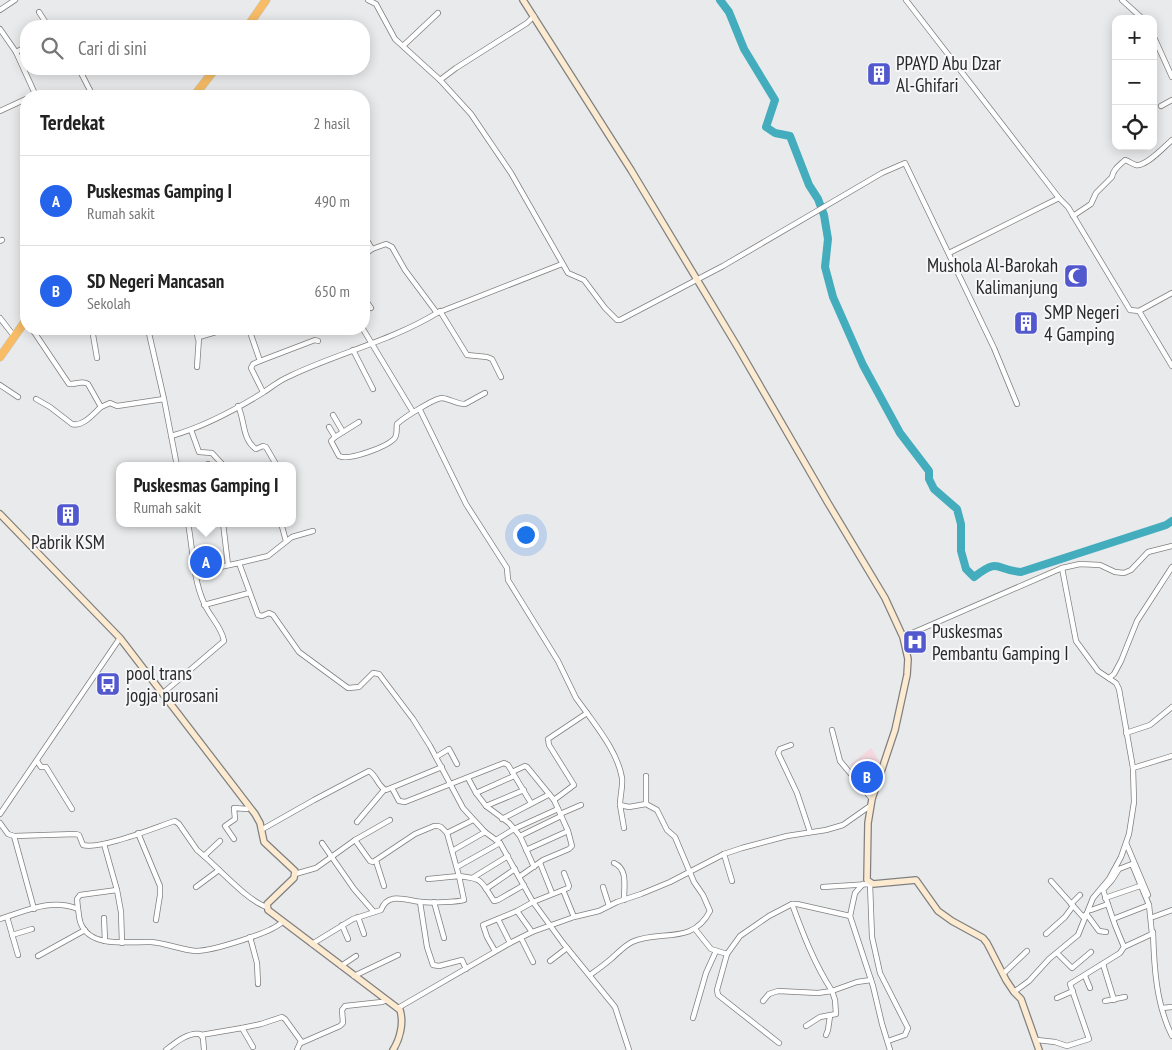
<!DOCTYPE html>
<html lang="id">
<meta charset="utf-8">
<style>
body{margin:0;font-family:"PT Sans Narrow",sans-serif;background:#f6f6f6;color:#222}
.controls{position:absolute;right:15px;top:15px;display:grid;overflow:hidden;border-radius:10px;box-shadow:0 2px 12px #0003}
.controls button{width:45px;height:45px;display:grid;place-items:center;padding:0;border:0;border-bottom:1px solid #e0e0e0;background:#fff;color:#222;font:25px sans-serif}
.you{position:absolute;left:525px;top:534px;width:18px;height:18px;margin:-12px;border:4px solid #fff;border-radius:50%;background:#1a73e8;box-shadow:0 0 0 8px #1a73e833}
.badge{display:grid;place-items:center;width:32px;height:32px;border-radius:50%;background:#2563eb;color:#fff;font-size:16px;font-weight:700}
.pin{position:absolute;translate:-50% -50%;border:2px solid #fff;box-shadow:0 1px 5px #0006}
.popup{position:absolute;left:116px;top:462px;width:180px;height:65px;box-sizing:border-box;display:grid;place-content:center;border-radius:10px;background:#fff;filter:drop-shadow(0 1px 4px #0005);font-size:16px;white-space:nowrap;color:#767676}
.popup b{font-size:19px;color:#222}
.popup::after{content:'';position:absolute;left:50%;top:100%;margin-left:-10px;border:10px solid transparent;border-top-color:#fff}
.list{margin:0;padding:0;list-style:none}
h2{display:flex;justify-content:space-between;align-items:center;height:65px;margin:0;padding:0 20px;font-size:21px}
h2 small{font-size:16px;font-weight:400;color:#767676}
.list li{display:grid;grid-template-columns:32px 1fr auto;gap:15px;align-items:center;box-sizing:border-box;height:90px;padding:0 20px;border-top:1px solid #e0e0e0}
.list b{display:block;font-size:19px;white-space:nowrap}
.list p{margin:0;font-size:16px;white-space:nowrap;color:#767676}
.list em{font-size:16px;font-style:normal;color:#767676}
.icon{flex:none;width:28px;height:28px;fill:none;stroke:currentColor;stroke-width:2;stroke-linecap:round;stroke-linejoin:round}
.map{position:relative;flex:none;width:1172px;height:1050px;overflow:hidden}
.search{position:absolute;background:#fff;box-shadow:0 2px 12px #0003;left:20px;top:20px;width:350px;height:55px;display:flex;align-items:center;gap:12px;box-sizing:border-box;padding:0 18px;border-radius:20px;color:#767676;font-size:19px}
.panel{position:absolute;background:#fff;box-shadow:0 2px 12px #0003;left:20px;top:90px;width:350px;height:245px;border-radius:20px}
.map>svg:first-child{display:block}
.education{fill:#f3d9df}
.lines{fill:none;stroke-linecap:round;stroke-linejoin:round}
.river{stroke:#43acbd;stroke-width:8}
.street-casing{stroke:#808081;stroke-width:6}
.secondary-casing{stroke:#808081;stroke-width:8}
.highway-casing{stroke:#c7c8c8;stroke-width:9}
.street{stroke:#fff;stroke-width:4.5}
.secondary{stroke:#fdebd1;stroke-width:5.5}
.highway{stroke:#f7bc65;stroke-width:8}
.labels{text-anchor:middle;stroke-width:4;stroke-linejoin:round;paint-order:stroke}
.poi-label{font-size:19px;fill:#292a2a;stroke:#f7f7f9;text-anchor:start}
</style>
<div class="map">
<svg width="1172" height="1050" viewBox="0 0 1172 1050">
<rect width="100%" height="100%" fill="#e9eaeb"/>
<polygon class="education" points="871,748 881,764 870,790 850,765"/>
<g class="lines">
<path class="river" d="M720,0L729,12L744,49L775,100L766,127L775,133L790,136L809,185L818,199L824,215L828,239L825,267L833,297L863,365L900,433L929,471V479L934,489L957,509L961,524V551L966,569L974,577C1000,557 995,570 1021,572L1166,525L1172,521"/>
<defs>
<g id="street">
<polyline points="368,0 376,4 395,39 440,80 471,114 511,173 568,273 584,280 605,308 617,320 620,320 723,266 882,173 905,163 994,348 1017,404"/>
<polyline points="906,0 1059,198 1068,207 1130,310 1139,311 1172,293"/>
<polyline points="1122,0 1143,19"/>
<polyline points="0,10 15,0"/>
<polyline points="39,12 48,26"/>
<polyline points="0,29 16,52 36,96"/>
<polyline points="364,34 365,33"/>
<polyline points="1153,35 1172,77"/>
<polyline points="403,46 438,13"/>
<polyline points="16,52 26,47"/>
<polyline points="79,69 93,96"/>
<polyline points="440,80 456,68 527,23 534,16"/>
<polyline points="1161,106 1172,100"/>
<polyline points="0,111 26,99"/>
<polyline points="26,166 24,188 26,192"/>
<path d="M1073,216L1091,204L1096,193L1112,177C1113,169 1120,165 1125,160C1129,161 1132,164 1136,165C1146,167 1165,146 1172,140"/>
<polyline points="364,235 372,249 386,244 392,247 405,270 437,313"/>
<polyline points="0,241 2,240"/>
<polyline points="949,253 1059,198"/>
<polyline points="364,255 372,249"/>
<polyline points="364,298 371,308"/>
<polyline points="440,311 467,355 487,357 492,359 501,377"/>
<polyline points="1139,311 1172,366"/>
<polyline points="0,318 14,336"/>
<path d="M32,329L69,384C75,385 82,380 88,384L101,407L110,403L117,406L164,399"/>
<polyline points="92,329 97,358"/>
<polyline points="148,329 164,399 177,466"/>
<polyline points="196,329 198,339"/>
<polyline points="249,329 260,361 253,364 251,368 263,392"/>
<polyline points="363,329 413,412"/>
<polyline points="148,331 159,329"/>
<polyline points="353,350 373,389"/>
<polyline points="260,361 315,340 318,341"/>
<polyline points="197,367 199,337 226,329"/>
<polyline points="0,385 18,397"/>
<path d="M36,399L50,407L72,424C83,427 93,414 101,407"/>
<path d="M238,406C245,420 242,440 256,449L263,446L266,447L277,466"/>
<polyline points="420,410 466,504 507,568 508,580 558,661 576,698 587,713 548,739 549,745 574,785 554,800"/>
<polyline points="333,415 343,432"/>
<path d="M329,427L335,437L331,441L339,456C349,461 386,447 394,439C398,435 396,429 397,424C403,418 435,398 442,398C450,399 457,404 465,404L485,393"/>
<polyline points="191,430 199,452 212,453 224,466"/>
<path d="M171,436C203,427 235,410 264,392C273,386 280,380 290,376C338,353 391,341 437,313L562,264"/>
<polyline points="335,437 359,422"/>
<polyline points="208,464 208,466"/>
<polyline points="223,523 228,565"/>
<polyline points="281,523 286,541"/>
<polyline points="239,563 268,556 292,537 313,531"/>
<polyline points="196,572 239,563 258,615 262,616 269,613 273,615 299,652 348,688 359,687 373,673 379,674 413,719 430,746 463,808 485,832 500,843 533,902 563,943 615,1007 629,1050"/>
<polyline points="204,605 249,593"/>
<polyline points="903,637 1062,568 1080,564 1100,565 1115,572 1124,573 1131,570 1148,552 1172,546"/>
<polyline points="1109,678 1114,674 1121,661 1137,621 1172,567"/>
<path d="M163,693L224,641C222,627 209,616 204,603C193,579 193,550 188,523"/>
<path d="M587,713C600,731 618,754 622,778C623,787 620,796 620,805L629,807L646,804L657,810L667,830L675,837L694,882L703,895L710,911C692,946 659,929 632,942C624,946 618,953 611,959C604,965 597,970 590,975"/>
<polyline points="832,730 840,761 872,799"/>
<polyline points="1126,733 1150,725 1172,707"/>
<polyline points="791,745 780,749 778,753 797,793 810,832"/>
<polyline points="436,757 449,749 457,764"/>
<polyline points="37,761 41,767 46,767 72,809"/>
<polyline points="1133,768 1172,756"/>
<polyline points="512,772 525,766 527,767 554,800 568,831 572,846 569,849 543,860 519,877"/>
<polyline points="646,776 646,804"/>
<polyline points="468,778 476,793 486,806 509,823 520,836 534,867"/>
<polyline points="392,788 399,801 405,802 504,763 508,765 531,803"/>
<polyline points="476,793 514,776"/>
<polyline points="620,805 624,828"/>
<polyline points="486,806 524,790"/>
<polyline points="0,814 120,638"/>
<polyline points="560,814 581,805"/>
<polyline points="502,819 548,795"/>
<polyline points="357,822 384,790"/>
<path d="M0,823L8,834L14,836L76,834L79,835L83,845C101,850 156,827 175,821L179,824L197,850L204,856"/>
<path d="M261,830L314,800L369,771C377,776 378,787 386,790L442,767"/>
<polyline points="138,833 160,886 160,895 156,920"/>
<polyline points="447,833 473,820"/>
<polyline points="14,836 34,909"/>
<polyline points="520,836 561,816"/>
<polyline points="234,839 225,826 235,819 234,808 247,809 249,807"/>
<path d="M355,840L370,861L373,862L415,834L434,826H438L441,827L447,833L459,876C484,879 480,880 494,901L498,900L524,885"/>
<polyline points="496,840 514,829 558,809"/>
<path d="M220,841L204,856C219,869 249,902 267,907"/>
<polyline points="322,843 354,889 374,912"/>
<polyline points="1126,843 1148,895"/>
<polyline points="104,844 117,890 121,912 122,943"/>
<polyline points="526,850 568,831"/>
<polyline points="452,851 485,832"/>
<polyline points="724,854 732,881"/>
<polyline points="376,861 384,886"/>
<polyline points="540,863 552,893"/>
<path d="M614,863C628,869 624,886 624,900"/>
<polyline points="457,867 500,843"/>
<polyline points="295,874 316,868 355,840 390,820"/>
<polyline points="474,877 508,856"/>
<polyline points="1051,881 1084,918"/>
<polyline points="863,884 855,893 850,916 873,986 882,1024 890,1050"/>
<polyline points="196,887 219,870"/>
<polyline points="603,887 609,906"/>
<polyline points="823,887 870,884 872,937 880,973 908,1028 905,1035 888,1041"/>
<polyline points="486,889 515,869"/>
<polyline points="563,890 574,917"/>
<polyline points="1105,898 1140,886"/>
<polyline points="420,902 427,947 433,965 439,966 462,960 466,969"/>
<polyline points="434,902 444,938"/>
<path d="M792,904C803,934 814,963 832,991L857,982L871,980"/>
<polyline points="1071,904 1080,895"/>
<polyline points="78,909 77,899 80,895 117,890"/>
<polyline points="1091,910 1108,904"/>
<polyline points="517,911 532,932"/>
<polyline points="1085,915 1088,916 1099,931 1106,932"/>
<polyline points="7,917 18,955"/>
<polyline points="358,917 364,934"/>
<polyline points="1153,917 1172,910"/>
<polyline points="104,918 105,941"/>
<path d="M0,919C26,911 51,898 78,909C79,914 79,920 81,924C91,949 131,941 151,942C166,943 181,950 196,951C211,951 272,933 282,922"/>
<polyline points="498,919 510,943"/>
<polyline points="1113,919 1149,905"/>
<polyline points="342,925 348,939"/>
<polyline points="695,929 711,949 727,954"/>
<path d="M1153,932C1154,966 1156,1004 1172,1036"/>
<polyline points="1046,934 1065,917 1073,906"/>
<polyline points="12,935 32,929"/>
<polyline points="250,937 257,963 258,984"/>
<polyline points="521,938 533,962"/>
<path d="M312,944L353,919L381,910C388,891 407,901 422,902C429,903 459,902 464,900L459,876L428,879"/>
<polyline points="495,951 487,937 483,925 517,911 533,902 568,888 569,886 564,873"/>
<polyline points="1057,953 1072,968 1091,952"/>
<polyline points="38,956 85,930"/>
<polyline points="550,961 567,948"/>
<polyline points="1103,964 1114,1000"/>
<polyline points="341,966 356,956"/>
<polyline points="1004,973 1027,951"/>
<polyline points="354,976 398,955"/>
<polyline points="1085,976 1090,988"/>
<polyline points="1014,992 1029,981 1049,959 1078,935 1093,898 1109,879 1121,857 1129,834 1134,802 1133,768 1119,689 1116,683 1098,671 1076,641 1062,568"/>
<polyline points="1057,998 1073,991"/>
<polyline points="763,1001 769,994 778,991 818,993 832,991 835,1000 836,1014 820,1017 806,1026"/>
<polyline points="1105,1001 1125,997"/>
<polyline points="398,1008 510,943 532,932 574,917 599,911 617,902 641,894 670,882 724,854 742,848 787,836 826,830 843,825 870,806"/>
<polyline points="1162,1008 1172,1007"/>
<polyline points="693,1018 706,973 716,951"/>
<polyline points="242,1028 261,1024 282,1017 285,1019 301,1041 297,1050"/>
<polyline points="201,1035 242,1028 253,1047"/>
<polyline points="826,1035 828,1030 830,1016"/>
<polyline points="1037,1040 1055,1042 1067,1046 1089,1039 1070,984 1120,953 1124,947 1152,934 1149,905 1132,864 1119,869 1112,880 1103,890 1115,925 1124,947"/>
<polyline points="301,1043 340,1026 343,1023 342,1010 345,1006 382,1002 386,1000"/>
<polyline points="779,1043 718,995 717,990 727,954 740,936 769,916 792,904 797,904 850,916"/>
<path d="M166,1050C175,1043 188,1032 200,1034L203,1038L204,1050"/>
</g>
<g id="secondary">
<polyline points="523,0 631,170 737,346 828,503 885,598 903,637 908,659 907,675 895,730 872,799 868,823 867,880 873,884 916,880 938,911 952,921 983,938 987,943 1006,980 1014,992 1021,999 1039,1050"/>
<path d="M0,514L120,638L255,814L260,823L264,842L295,871L294,878L267,904L268,910L400,1010C404,1023 400,1039 393,1050"/>
</g>
<g id="highway">
<polyline points="248,26 266,0"/>
<polyline points="194,96 215,69"/>
<polyline points="0,357 26,320"/>
</g>
</defs>
<use href="#street" class="street-casing"/>
<use href="#secondary" class="secondary-casing"/>
<use href="#highway" class="highway-casing"/>
<use href="#street" class="street"/>
<use href="#secondary" class="secondary"/>
<use href="#highway" class="highway"/>
</g>
<defs>
<symbol id="building-square" viewBox="-11 -11 22 22"><rect x="-9" y="-9" width="18" height="18" rx="4" fill="#5258ce" stroke="#f7f7f9"/><path d="M-4-6H4V6H1V3H-1V6H-4ZM-2.5-4.3h1.7v1.8h-1.7ZM.8-4.3h1.7v1.8H.8ZM-2.5-1h1.7V.8h-1.7ZM.8-1h1.7V.8H.8Z" fill="#fff"/></symbol>
<symbol id="mosque-square" viewBox="-11 -11 22 22"><rect x="-9" y="-9" width="18" height="18" rx="4" fill="#5258ce" stroke="#f7f7f9"/><path d="M3.5-4.9A6 6 0 1 0 3.5 4.9A5 5 0 1 1 3.5-4.9Z" fill="#fff"/></symbol>
<symbol id="hospital-square" viewBox="-11 -11 22 22"><rect x="-9" y="-9" width="18" height="18" rx="4" fill="#5258ce" stroke="#f7f7f9"/><path d="M-5-5h3v3.5h4V-5h3V5h-3V1.5h-4V5h-3Z" fill="#fff"/></symbol>
<symbol id="bus-square" viewBox="-11 -11 22 22"><rect x="-9" y="-9" width="18" height="18" rx="4" fill="#5258ce" stroke="#f7f7f9"/><path d="M-5-6H5V4H4V6H2V4H-2V6H-4V4H-5ZM-3.5-4V0h7V-4ZM-3.5 1.2v1.5H-2V1.2ZM2 1.2v1.5H3.5V1.2Z" fill="#fff"/></symbol>
</defs>
<g fill-rule="evenodd">
<use href="#building-square" x="865" y="60" width="28" height="28"/>
<use href="#mosque-square" x="1062" y="262" width="28" height="28"/>
<use href="#building-square" x="1012" y="309" width="28" height="28"/>
<use href="#building-square" x="54" y="501" width="28" height="28"/>
<use href="#hospital-square" x="901" y="628" width="28" height="28"/>
<use href="#bus-square" x="94" y="670" width="28" height="28"/>
</g>
<g class="labels">
<g class="poi-label">
<text x="896" y="70">PPAYD Abu Dzar<tspan x="896" dy="22">Al-Ghifari</tspan></text>
<text x="1058" y="272" text-anchor="end">Mushola Al-Barokah<tspan x="1058" dy="22">Kalimanjung</tspan></text>
<text x="1044" y="319">SMP Negeri<tspan x="1044" dy="22">4 Gamping</tspan></text>
<text x="68" y="549" text-anchor="middle">Pabrik KSM</text>
<text x="932" y="638">Puskesmas<tspan x="932" dy="22">Pembantu Gamping I</tspan></text>
<text x="126" y="680">pool trans<tspan x="126" dy="22">jogja purosani</tspan></text>
</g>
</g>
</svg>
<div class="controls">
<button>+</button>
<button>−</button>
<button><svg class="icon" aria-label="locate" viewBox="0 0 24 24"><circle cx="12" cy="12" r="6"/><path d="M12 2v4M12 18v4M2 12h4M18 12h4"/></svg></button>
</div>
<div class="you"></div>
<div class="pin badge" style="left:206px;top:562px">A</div>
<div class="popup"><b>Puskesmas Gamping I</b>Rumah sakit</div>
<div class="pin badge" style="left:867px;top:777px">B</div>
<div class="search"><svg class="icon" aria-label="search" viewBox="0 0 24 24"><circle cx="10" cy="10" r="6"/><path d="M15 15l6 6"/></svg>Cari di sini</div>
<section class="panel">
<h2>Terdekat<small>2 hasil</small></h2>
<ul class="list">
<li><span class="badge">A</span><div><b>Puskesmas Gamping I</b><p>Rumah sakit</p></div><em>490 m</em></li>
<li><span class="badge">B</span><div><b>SD Negeri Mancasan</b><p>Sekolah</p></div><em>650 m</em></li>
</ul>
</section>
</div>
